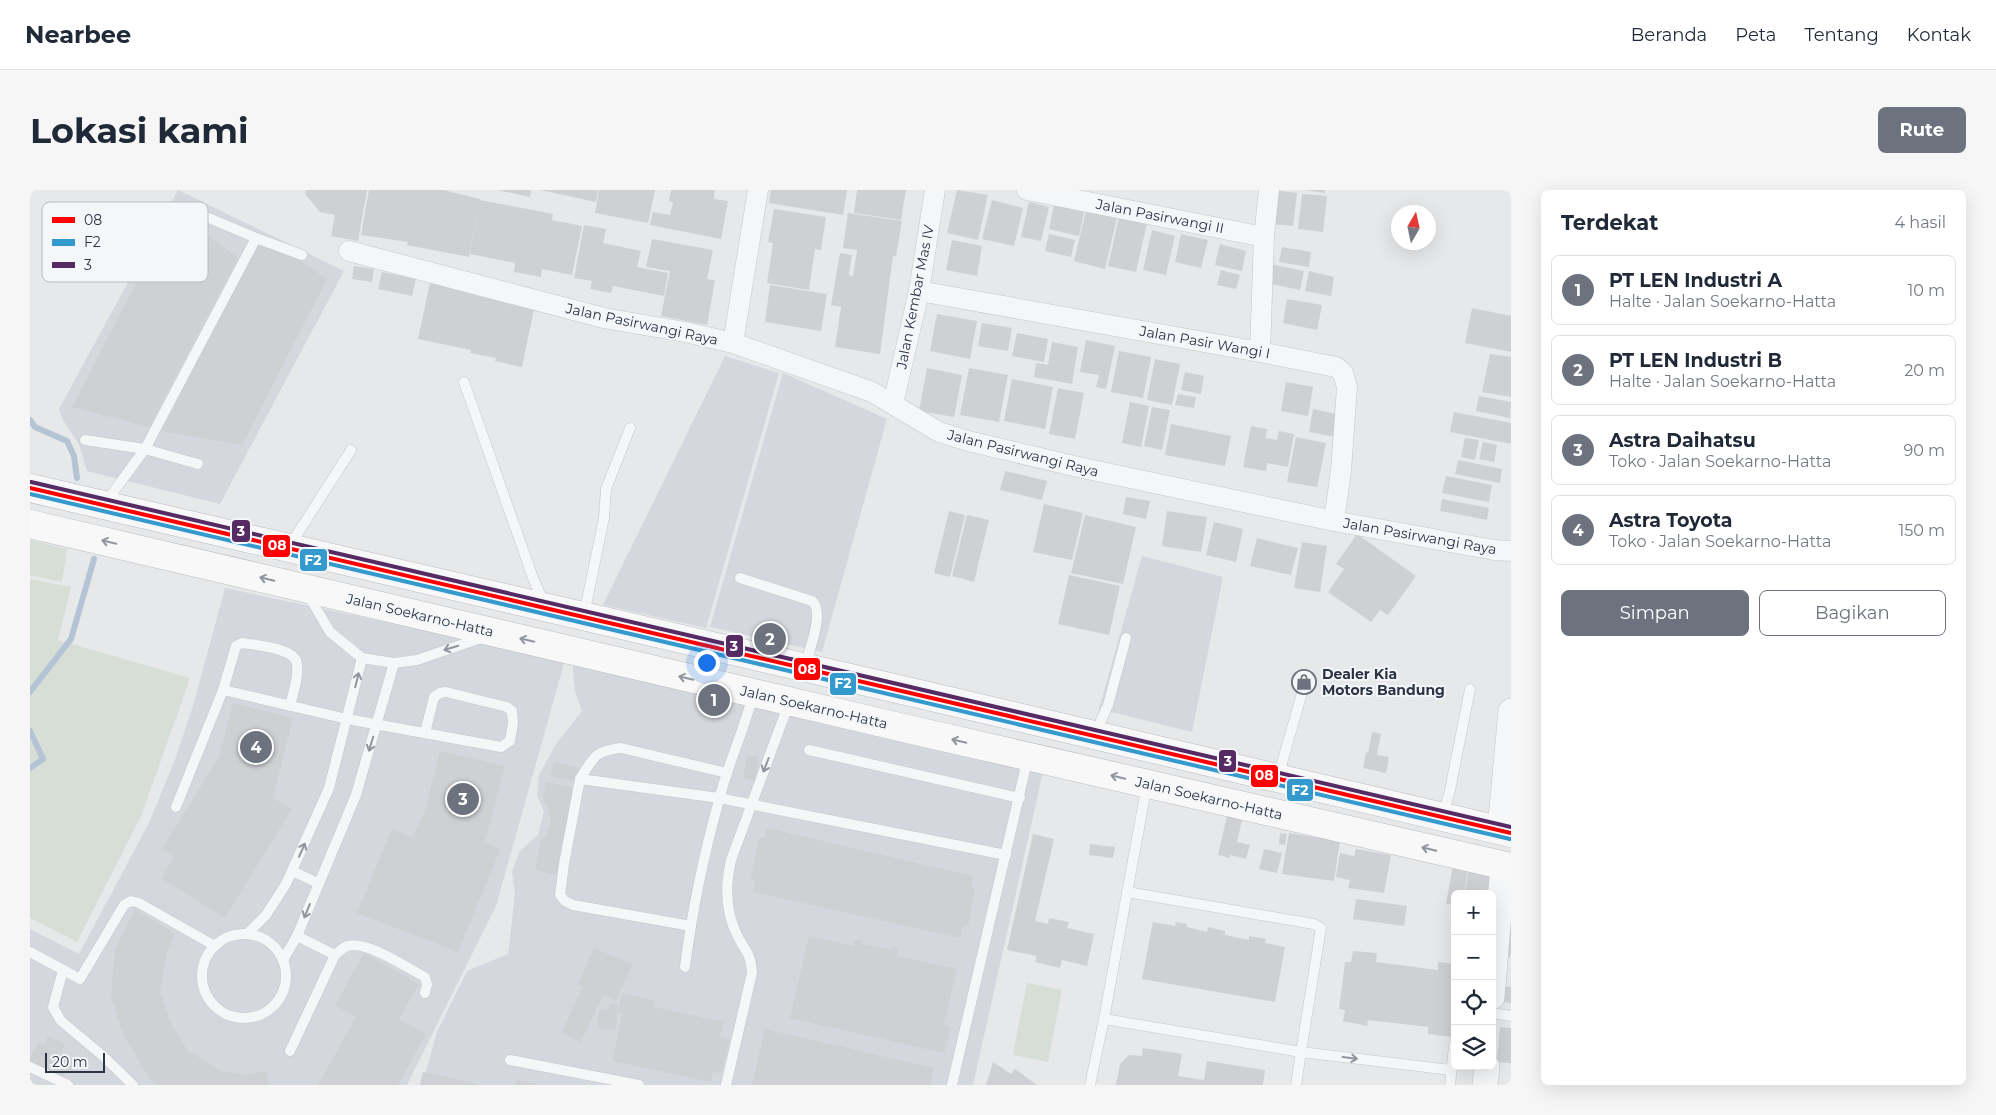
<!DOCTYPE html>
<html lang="id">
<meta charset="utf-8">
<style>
body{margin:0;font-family:Montserrat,sans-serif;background:#f6f6f7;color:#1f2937}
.controls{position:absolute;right:15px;bottom:15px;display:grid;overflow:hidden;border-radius:8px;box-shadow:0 5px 20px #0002}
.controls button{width:45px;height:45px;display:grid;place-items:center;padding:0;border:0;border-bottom:1px solid #e0e1e3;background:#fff;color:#1f2937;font:25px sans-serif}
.compass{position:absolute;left:1361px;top:15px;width:45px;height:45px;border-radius:50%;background:#fff;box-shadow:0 5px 20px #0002;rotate:9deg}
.scale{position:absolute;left:15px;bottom:12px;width:60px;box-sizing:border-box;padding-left:5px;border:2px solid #2b3445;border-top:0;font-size:14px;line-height:18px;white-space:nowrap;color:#2b3445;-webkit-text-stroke:4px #f4f6f9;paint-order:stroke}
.you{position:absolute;left:676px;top:472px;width:18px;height:18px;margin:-12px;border:4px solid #fff;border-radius:50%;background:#1a73e8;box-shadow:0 0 0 8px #1a73e833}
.badge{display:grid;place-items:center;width:32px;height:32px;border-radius:50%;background:#6c737f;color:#fff;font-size:16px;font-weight:700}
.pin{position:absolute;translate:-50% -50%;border:2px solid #fff;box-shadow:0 1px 5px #0006}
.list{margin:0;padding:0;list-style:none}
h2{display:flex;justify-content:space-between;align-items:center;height:65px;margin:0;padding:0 20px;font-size:21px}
h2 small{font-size:16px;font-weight:400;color:#747a83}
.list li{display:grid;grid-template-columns:32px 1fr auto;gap:15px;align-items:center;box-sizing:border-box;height:70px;margin:0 10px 10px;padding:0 10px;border:1px solid #e0e1e3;border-radius:8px}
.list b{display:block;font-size:19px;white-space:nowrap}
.list p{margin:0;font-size:16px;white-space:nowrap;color:#747a83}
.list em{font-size:16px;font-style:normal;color:#747a83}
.actions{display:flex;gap:10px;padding:15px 20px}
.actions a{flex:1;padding:11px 0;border:1px solid #6c737f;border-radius:8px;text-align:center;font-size:18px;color:#6c737f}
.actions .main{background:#6c737f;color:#fff}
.icon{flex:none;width:28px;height:28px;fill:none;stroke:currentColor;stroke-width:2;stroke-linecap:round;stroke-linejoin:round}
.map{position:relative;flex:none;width:1481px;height:895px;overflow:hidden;border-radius:8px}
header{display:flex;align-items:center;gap:30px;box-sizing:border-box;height:70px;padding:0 25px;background:#fff;border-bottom:1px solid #e0e1e3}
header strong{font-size:24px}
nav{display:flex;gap:28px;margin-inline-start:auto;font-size:18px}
.intro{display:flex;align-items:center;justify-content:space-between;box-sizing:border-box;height:120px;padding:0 30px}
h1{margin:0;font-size:35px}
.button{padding:12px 22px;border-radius:8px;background:#6c737f;color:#fff;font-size:18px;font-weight:700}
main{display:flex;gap:30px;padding:0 30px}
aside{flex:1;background:#fff;border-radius:8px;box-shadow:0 5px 20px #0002}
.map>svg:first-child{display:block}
.built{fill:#d4d7dd}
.green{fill:#d6ded6}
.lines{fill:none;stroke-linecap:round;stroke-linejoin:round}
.stream{stroke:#b4c4d5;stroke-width:6}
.building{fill:#ced0d3}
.service-casing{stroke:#c4c6c8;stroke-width:11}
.minor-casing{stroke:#c4c6c8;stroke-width:21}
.tertiary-casing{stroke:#c4c6c8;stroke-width:26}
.trunk-casing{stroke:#b8bbbf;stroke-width:29}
.service{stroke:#f5f6f7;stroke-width:10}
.minor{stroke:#f5f6f7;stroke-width:20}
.tertiary{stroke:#f5f6f7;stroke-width:25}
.trunk{stroke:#f8f8f8;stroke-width:28}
.bus-1-casing{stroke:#f4f6f9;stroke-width:8}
.bus-2-casing{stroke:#f4f6f9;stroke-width:8}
.bus-3-casing{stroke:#f4f6f9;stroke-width:8}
.bus-1{stroke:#f00;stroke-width:4}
.bus-2{stroke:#3499cc;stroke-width:4}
.bus-3{stroke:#562b63;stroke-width:4}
.oneway{stroke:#92969e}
.oneway2{stroke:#90959e}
.labels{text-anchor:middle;stroke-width:4;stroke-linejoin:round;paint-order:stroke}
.street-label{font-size:14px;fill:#2b3445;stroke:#f4f6f9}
.poi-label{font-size:14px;font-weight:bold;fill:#2b3445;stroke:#f4f6f9;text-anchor:start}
.key{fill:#f4f6f9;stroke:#b8bcc3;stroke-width:1}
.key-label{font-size:14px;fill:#2b3445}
.line-badge{stroke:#f4f6f9;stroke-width:2}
.badge-label{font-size:14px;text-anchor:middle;font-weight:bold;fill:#fff}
</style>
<header>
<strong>Nearbee</strong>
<nav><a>Beranda</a><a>Peta</a><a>Tentang</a><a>Kontak</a></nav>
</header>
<div class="intro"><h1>Lokasi kami</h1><a class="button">Rute</a></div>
<main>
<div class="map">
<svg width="1481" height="895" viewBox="0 0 1481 895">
<rect width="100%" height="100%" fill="#e6e8ea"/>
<g class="built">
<polygon points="148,0 314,81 190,314 57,281 49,254 33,230 29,219"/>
<polygon points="695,166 749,183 676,438 573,415"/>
<polygon points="753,183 857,229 792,462 680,437"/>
<polygon points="1112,366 1193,387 1162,542 1069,519"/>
<polygon points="195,398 535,470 466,716 377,895 0,895 0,739 49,764 119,633 146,567 163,516"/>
<polygon points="542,471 1013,582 943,895 392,895 407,842 437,781 478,764 485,705 482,682 490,661 508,645 514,622 507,605 509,585 526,554 552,521 545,501"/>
</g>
<g class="green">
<polygon points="0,350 37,359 32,392 0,385"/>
<polygon points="0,389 41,397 28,450 160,488 112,624 47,752 0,728"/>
<polygon points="997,793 1032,800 1018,872 983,865"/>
</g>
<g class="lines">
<g class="stream">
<polyline points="0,230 5,237 37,251 44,266 47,288"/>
<polyline points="0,502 41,449 64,369"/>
<polyline points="0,541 13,569 0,578"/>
</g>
</g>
<g class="building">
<polygon points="276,0 337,0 328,51 301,46 305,25 290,22 275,4"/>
<polygon points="339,0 413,0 450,9 450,10 523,24 522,30 552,36 542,85 512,79 511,87 484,82 485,73 440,64 449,16 439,67 377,55 378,52 331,45"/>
<polygon points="467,0 501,0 500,7"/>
<polygon points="510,0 568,0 566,12"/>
<polygon points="569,0 625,0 618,33 565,23"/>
<polygon points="641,0 685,0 684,9 698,11 691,49 620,35 623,22 640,25 643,12 639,11"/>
<polygon points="741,0 817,0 813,25 739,13"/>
<polygon points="827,0 876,0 871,30 824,23"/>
<polygon points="927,0 958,5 948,50 917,43"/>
<polygon points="1243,0 1267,3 1263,36 1239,34"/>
<polygon points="1275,0 1295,0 1295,3"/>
<polygon points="1272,4 1297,6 1293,42 1268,39"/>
<polygon points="962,10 993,18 984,56 952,49"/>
<polygon points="999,12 1019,17 1011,51 991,47"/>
<polygon points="1024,15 1054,22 1049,46 1019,39"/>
<polygon points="744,19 796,27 791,60 785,59 779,100 737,93 743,53 738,52"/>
<polygon points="1056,21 1087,28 1075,79 1044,71"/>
<polygon points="818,23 872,31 866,66 863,66 850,164 805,157 811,117 801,115 810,63 822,65 819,85 823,86 827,60 813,58"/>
<polygon points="1089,27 1117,33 1106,82 1078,76"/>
<polygon points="138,32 171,40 208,68 119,237 42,217"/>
<polygon points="554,35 576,39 573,53 611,61 607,77 638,83 634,106 583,96 581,103 560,99 562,91 544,88"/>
<polygon points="1122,40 1145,46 1136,85 1113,80"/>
<polygon points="1019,44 1045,50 1041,67 1015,61"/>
<polygon points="1151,44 1178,50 1171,78 1145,72"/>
<polygon points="622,49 683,60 677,89 685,90 677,135 631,126 640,81 616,77"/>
<polygon points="922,50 952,56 947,86 916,80"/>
<polygon points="226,54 266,68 297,89 212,255 132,241"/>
<polygon points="1190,54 1216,61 1212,81 1185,75"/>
<polygon points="1252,57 1281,62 1279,77 1249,72"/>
<polygon points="1240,74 1274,81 1270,100 1236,93"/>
<polygon points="324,76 344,79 342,92 322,89"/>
<polygon points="1191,80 1210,85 1206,99 1187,95"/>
<polygon points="1279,81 1304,87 1301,106 1275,101"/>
<polygon points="352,82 386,89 382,106 348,99"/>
<polygon points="400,93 477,110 477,114 504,119 492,177 465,171 466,168 440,163 441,160 388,149"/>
<polygon points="740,95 797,104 791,141 735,132"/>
<polygon points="1257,109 1292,115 1287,140 1253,133"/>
<polygon points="1442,118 1481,126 1481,162 1435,153"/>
<polygon points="907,124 947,131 940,169 900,161"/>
<polygon points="952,133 982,138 978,161 948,156"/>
<polygon points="987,143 1018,149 1014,172 982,166"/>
<polygon points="1056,150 1085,156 1076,199 1066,197 1069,185 1050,182"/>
<polygon points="1022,152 1048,157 1042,194 1004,187 1006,173 1018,175"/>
<polygon points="1089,161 1121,167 1113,208 1081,202"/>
<polygon points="1460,164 1481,167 1481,207 1452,202"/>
<polygon points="1125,169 1150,174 1142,215 1117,210"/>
<polygon points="897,178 932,185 924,227 889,221"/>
<polygon points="939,178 978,185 969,232 930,225"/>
<polygon points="1155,182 1174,186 1171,204 1151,200"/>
<polygon points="982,189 1023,197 1015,239 974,231"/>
<polygon points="1256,192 1283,197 1278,226 1251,221"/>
<polygon points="1028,198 1054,203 1045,249 1019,244"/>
<polygon points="1148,204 1166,207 1164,218 1145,215"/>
<polygon points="1449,206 1481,212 1480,228 1446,221"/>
<polygon points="1100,212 1119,216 1111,257 1092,253"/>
<polygon points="1122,217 1140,220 1132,260 1114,256"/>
<polygon points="1283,219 1310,225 1305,247 1279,242"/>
<polygon points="1424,222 1481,233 1481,254 1420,242"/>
<polygon points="1141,234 1201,246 1195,276 1135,265"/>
<polygon points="1221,236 1237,239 1236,248 1247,250 1249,241 1264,244 1258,277 1237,273 1236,281 1213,277"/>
<polygon points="1266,247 1296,253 1287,297 1257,292"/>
<polygon points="1435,248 1449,250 1445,270 1431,267"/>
<polygon points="1453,252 1467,255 1464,272 1449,269"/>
<polygon points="1428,270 1472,279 1470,293 1425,284"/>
<polygon points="975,281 1017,291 1012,310 970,300"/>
<polygon points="1416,286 1462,295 1459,312 1412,303"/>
<polygon points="1096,307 1120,311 1116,329 1093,324"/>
<polygon points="1412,309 1459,318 1457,330 1410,321"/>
<polygon points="1014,314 1053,323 1042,370 1003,362"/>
<polygon points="919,321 935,325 920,387 904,383"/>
<polygon points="1137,321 1177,327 1171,362 1132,356"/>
<polygon points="937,325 959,330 944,392 922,386"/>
<polygon points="1055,325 1106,337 1093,394 1041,383"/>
<polygon points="1184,332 1213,339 1206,372 1176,365"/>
<polygon points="1327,344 1386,386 1358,425 1350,420 1341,432 1298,402 1314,379 1306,374"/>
<polygon points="1227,348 1268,358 1261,385 1220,376"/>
<polygon points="1272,352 1297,356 1290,402 1264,398"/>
<polygon points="1039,385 1090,396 1079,445 1028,434"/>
<polygon points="203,513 263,528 243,608 262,619 195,728 131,688 144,667 132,659 189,567"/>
<polygon points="1342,542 1351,544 1347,565 1359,567 1356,583 1333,578 1336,562 1338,563"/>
<polygon points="410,561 475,576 455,651 470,660 428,762 327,723 362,639 383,648 395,620"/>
<polygon points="717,565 729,567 725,591 713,588"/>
<polygon points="524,572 548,578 545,591 520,586"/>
<polygon points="516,592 545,598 528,685 505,680 511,649 516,646 521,633 519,621 513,608"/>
<polygon points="1197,626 1212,630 1207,652 1220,655 1216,669 1200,665 1200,668 1188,665"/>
<polygon points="737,638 943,686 941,695 945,701 938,736 932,738 930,748 723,702 725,691 721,686 729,649 735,647"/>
<polygon points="1250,643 1257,644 1255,655 1249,654"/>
<polygon points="1259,643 1310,651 1304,691 1252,684"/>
<polygon points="1003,644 1024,649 1005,731 1018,734 1019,728 1039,732 1037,738 1064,744 1057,776 1032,770 1030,778 1005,772 1007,766 977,760"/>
<polygon points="1060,654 1085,657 1083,668 1059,665"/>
<polygon points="1234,659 1252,663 1247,683 1229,679"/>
<polygon points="1326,659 1361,665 1354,703 1318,698 1320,690 1306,687 1310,663 1324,666"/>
<polygon points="1423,675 1438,677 1434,704 1425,704 1425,715 1416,714"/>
<polygon points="1438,681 1461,685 1458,704 1435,704"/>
<polygon points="1326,709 1377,716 1374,736 1323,729"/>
<polygon points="105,719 145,743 137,763 130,801 140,832 158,861 192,881 217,885 236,881 239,895 128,895 119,888 92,842 81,806 85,759"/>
<polygon points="1481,729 1481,763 1480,767 1473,766"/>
<polygon points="1123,732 1145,736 1146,732 1157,734 1157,737 1177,742 1178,737 1195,741 1195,745 1219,750 1219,746 1236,749 1235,753 1255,757 1245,812 1112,789"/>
<polygon points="779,746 824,756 825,750 833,751 832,754 862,760 863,757 868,759 867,766 927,779 914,834 921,836 914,863 760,828"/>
<polygon points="564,758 602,774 586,811 573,805 551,852 532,842 553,797 548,794"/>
<polygon points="1323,761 1347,763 1346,772 1408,780 1408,772 1425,774 1425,834 1423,847 1398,844 1398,837 1338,830 1337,836 1313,831 1315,820 1309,819 1315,772 1321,772"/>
<polygon points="334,763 389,794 369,829 396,844 368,895 288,895 326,827 305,815"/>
<polygon points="1474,796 1481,797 1481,813 1472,812"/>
<polygon points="592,803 625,811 624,817 693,832 690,847 700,850 691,883 683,882 681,892 583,871 592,824 587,822"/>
<polygon points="579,814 587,815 586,840 568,839 569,820 579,820"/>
<polygon points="1470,837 1481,838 1481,873 1467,872"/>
<polygon points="735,839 904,878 900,895 722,895"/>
<polygon points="18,846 35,854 31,862 14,854"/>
<polygon points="9,852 47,872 40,883 36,881 31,889 0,872 0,867"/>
<polygon points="1113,858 1152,864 1148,886 1174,890 1177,871 1235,880 1233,895 1086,895 1090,874 1099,865 1112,866"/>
<polygon points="963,872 981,884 985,879 1007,895 956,895"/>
<polygon points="393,882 448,894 448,895 390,895"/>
<polygon points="487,890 506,894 505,895 485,895"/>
</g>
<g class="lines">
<defs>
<g id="service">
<polyline points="226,48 272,65"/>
<polyline points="434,192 503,388 514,414"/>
<polyline points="55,250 115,259 168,274"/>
<polyline points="76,312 115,259 226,48 174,26"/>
<polyline points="259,357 321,260"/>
<path d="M710,388L782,411C795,421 779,461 775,476"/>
<polyline points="277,403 300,442 332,468 364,473 387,470 454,447"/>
<polyline points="554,425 574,328 576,299 600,238"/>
<polyline points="193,500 317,529 471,557 480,551 483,533 482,521 477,517 416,502 410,503 404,507 395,543"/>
<polyline points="1065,544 1078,515 1096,448"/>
<polyline points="779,560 990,608"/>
<polyline points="1248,587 1272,503"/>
<path d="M550,589C564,567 564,561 591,558L697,583"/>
<path d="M146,617L193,500L206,456L212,453C226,455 266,458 267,474C269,486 263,503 260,516"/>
<polyline points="1413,625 1420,600 1440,499"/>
<polyline points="262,681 288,693"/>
<polyline points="1097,702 1284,734 1291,738 1271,862 1421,880"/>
<polyline points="661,736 543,715 535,711 530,705 534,674 550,589 689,608 976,665"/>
<polyline points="217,744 236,725 256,694 299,598 332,468"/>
<circle cx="214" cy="786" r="42"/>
<polyline points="267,746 305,765"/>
<polyline points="0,762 50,789 94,715 101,711 109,713 185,756"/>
<polyline points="253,770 267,746 326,605 364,473"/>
<path d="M655,777C662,721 674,664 689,610C698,574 714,540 723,505"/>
<polyline points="33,780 23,817 31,831 73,866 103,895"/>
<polyline points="1462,823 1481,826"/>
<polyline points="1074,829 1271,862 1266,895"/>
<path d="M260,861L305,765C309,762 313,757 318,756C337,750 377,778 395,787L397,794L395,803"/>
<polyline points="480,870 609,895"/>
<polyline points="0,877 38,895"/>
<path d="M696,895L722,783C721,764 716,762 708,747C695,722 695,696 701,670L759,513"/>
<polyline points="922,895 998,567"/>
<polyline points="1060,895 1074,829 1117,594"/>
<polyline points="1420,895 1424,856"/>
</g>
<g id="minor">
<polyline points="997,0 1234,47"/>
<polyline points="319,61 574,128 655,142 703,153 842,202 909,242 938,251 1048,277 1304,331 1464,360 1481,361"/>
<polyline points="889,101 1230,162 1306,177 1313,183 1317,197 1311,281 1304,331"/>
<polyline points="703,153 728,0"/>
<polyline points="1230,162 1234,47 1239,0"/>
<polyline points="863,214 889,101 905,0"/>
</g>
<g id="tertiary">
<polyline points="1470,640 1481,521"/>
<polyline points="1462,807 1473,675"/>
<polyline points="1455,895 1457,876"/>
</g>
<g id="trunk">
<polyline points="0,298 898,506 1481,643"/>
<polyline points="0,334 891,542 1481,677"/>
</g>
</defs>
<use href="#service" class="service-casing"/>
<use href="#minor" class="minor-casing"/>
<use href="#tertiary" class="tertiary-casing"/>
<use href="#trunk" class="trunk-casing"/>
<use href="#service" class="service"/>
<use href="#minor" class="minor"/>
<use href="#tertiary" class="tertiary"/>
<use href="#trunk" class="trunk"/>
<defs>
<polyline id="bus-1" points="0,298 1481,643"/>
<polyline id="bus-2" points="0,304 1480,649"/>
<polyline id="bus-3" points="1,292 1481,637"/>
</defs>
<use href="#bus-1" class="bus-1-casing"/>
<use href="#bus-2" class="bus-2-casing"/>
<use href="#bus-3" class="bus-3-casing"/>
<use href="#bus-1" class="bus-1"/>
<use href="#bus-2" class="bus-2"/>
<use href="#bus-3" class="bus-3"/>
</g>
<defs><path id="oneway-shaft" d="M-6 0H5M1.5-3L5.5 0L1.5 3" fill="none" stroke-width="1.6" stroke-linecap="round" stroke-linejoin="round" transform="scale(1.25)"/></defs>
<g class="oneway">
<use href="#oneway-shaft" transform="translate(79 352) rotate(-167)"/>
<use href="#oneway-shaft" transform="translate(237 389) rotate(-167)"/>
<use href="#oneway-shaft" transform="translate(497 450) rotate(-167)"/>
<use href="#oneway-shaft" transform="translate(656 488) rotate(-167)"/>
<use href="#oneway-shaft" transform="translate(929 551) rotate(-167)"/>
<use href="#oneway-shaft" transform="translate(1088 587) rotate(-167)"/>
<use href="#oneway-shaft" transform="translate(1399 659) rotate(-167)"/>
</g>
<g class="oneway2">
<use href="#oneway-shaft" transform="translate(421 458) rotate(163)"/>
<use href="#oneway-shaft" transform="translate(327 490) rotate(-76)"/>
<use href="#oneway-shaft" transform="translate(341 554) rotate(107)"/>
<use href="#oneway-shaft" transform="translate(736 575) rotate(111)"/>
<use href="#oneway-shaft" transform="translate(272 660) rotate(-66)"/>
<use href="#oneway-shaft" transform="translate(277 721) rotate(112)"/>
<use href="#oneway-shaft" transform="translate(1320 868) rotate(7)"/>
</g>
<defs>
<symbol id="shop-ring" viewBox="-11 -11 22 22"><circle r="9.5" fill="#f4f6f9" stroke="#6c737f" stroke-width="1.5"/><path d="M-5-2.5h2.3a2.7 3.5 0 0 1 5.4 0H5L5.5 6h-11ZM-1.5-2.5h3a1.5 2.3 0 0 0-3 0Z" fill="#6c737f"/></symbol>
</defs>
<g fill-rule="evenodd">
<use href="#shop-ring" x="1260" y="478" width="28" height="28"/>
</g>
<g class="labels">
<g class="street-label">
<text transform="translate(1130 26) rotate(11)" y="5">Jalan Pasirwangi II</text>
<text transform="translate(885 107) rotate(-79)" y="5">Jalan Kembar Mas IV</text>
<text transform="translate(612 134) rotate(12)" y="5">Jalan Pasirwangi Raya</text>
<text transform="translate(1175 152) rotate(10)" y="5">Jalan Pasir Wangi I</text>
<text transform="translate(993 263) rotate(14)" y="5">Jalan Pasirwangi Raya</text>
<text transform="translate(1390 346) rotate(10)" y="5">Jalan Pasirwangi Raya</text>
<text transform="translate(390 425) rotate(13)" y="5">Jalan Soekarno-Hatta</text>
<text transform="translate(784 517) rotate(13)" y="5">Jalan Soekarno-Hatta</text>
<text transform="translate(1179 608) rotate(13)" y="5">Jalan Soekarno-Hatta</text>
</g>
<g class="poi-label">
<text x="1292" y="489">Dealer Kia<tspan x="1292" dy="16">Motors Bandung</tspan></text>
</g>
</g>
<rect x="12" y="12" width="166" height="80" rx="8" class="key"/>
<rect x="22" y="27" width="23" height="6" fill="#f00"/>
<rect x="22" y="49" width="23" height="7" fill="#3499cc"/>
<rect x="22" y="72" width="23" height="6" fill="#562b63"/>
<g class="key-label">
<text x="54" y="35">08</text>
<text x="54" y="57">F2</text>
<text x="54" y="80">3</text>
</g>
<g class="line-badge">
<rect x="201" y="329" width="20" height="24" rx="5" fill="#562b63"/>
<rect x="232" y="344" width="29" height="24" rx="5" fill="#f00"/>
<rect x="269" y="358" width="29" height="24" rx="5" fill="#3499cc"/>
<rect x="695" y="444" width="19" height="24" rx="5" fill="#562b63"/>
<rect x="763" y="467" width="28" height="24" rx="5" fill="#f00"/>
<rect x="799" y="482" width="28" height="24" rx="5" fill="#3499cc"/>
<rect x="1188" y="559" width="19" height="24" rx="5" fill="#562b63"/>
<rect x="1220" y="574" width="29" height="24" rx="5" fill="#f00"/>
<rect x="1256" y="588" width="28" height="24" rx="5" fill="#3499cc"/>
</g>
<g class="badge-label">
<text x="211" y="346">3</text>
<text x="247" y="360">08</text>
<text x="283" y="375">F2</text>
<text x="704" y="461">3</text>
<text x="777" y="484">08</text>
<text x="813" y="498">F2</text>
<text x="1198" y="576">3</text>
<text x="1234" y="590">08</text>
<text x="1270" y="605">F2</text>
</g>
</svg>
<div class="controls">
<button>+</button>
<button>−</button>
<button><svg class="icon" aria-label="locate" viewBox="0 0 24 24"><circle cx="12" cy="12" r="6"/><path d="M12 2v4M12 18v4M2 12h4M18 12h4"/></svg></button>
<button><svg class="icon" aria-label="layers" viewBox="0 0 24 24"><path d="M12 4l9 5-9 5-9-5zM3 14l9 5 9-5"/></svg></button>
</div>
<svg class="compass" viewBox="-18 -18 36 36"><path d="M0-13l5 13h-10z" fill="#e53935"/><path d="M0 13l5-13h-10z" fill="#747a83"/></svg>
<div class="scale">20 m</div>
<div class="you"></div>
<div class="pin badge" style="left:684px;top:510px">1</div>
<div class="pin badge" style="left:740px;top:449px">2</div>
<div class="pin badge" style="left:433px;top:609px">3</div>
<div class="pin badge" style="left:226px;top:557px">4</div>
</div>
<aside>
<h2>Terdekat<small>4 hasil</small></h2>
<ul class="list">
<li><span class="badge">1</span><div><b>PT LEN Industri A</b><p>Halte · Jalan Soekarno-Hatta</p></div><em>10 m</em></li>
<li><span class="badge">2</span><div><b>PT LEN Industri B</b><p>Halte · Jalan Soekarno-Hatta</p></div><em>20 m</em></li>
<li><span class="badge">3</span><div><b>Astra Daihatsu</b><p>Toko · Jalan Soekarno-Hatta</p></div><em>90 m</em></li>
<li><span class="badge">4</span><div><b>Astra Toyota</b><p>Toko · Jalan Soekarno-Hatta</p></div><em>150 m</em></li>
</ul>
<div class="actions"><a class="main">Simpan</a><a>Bagikan</a></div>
</aside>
</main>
